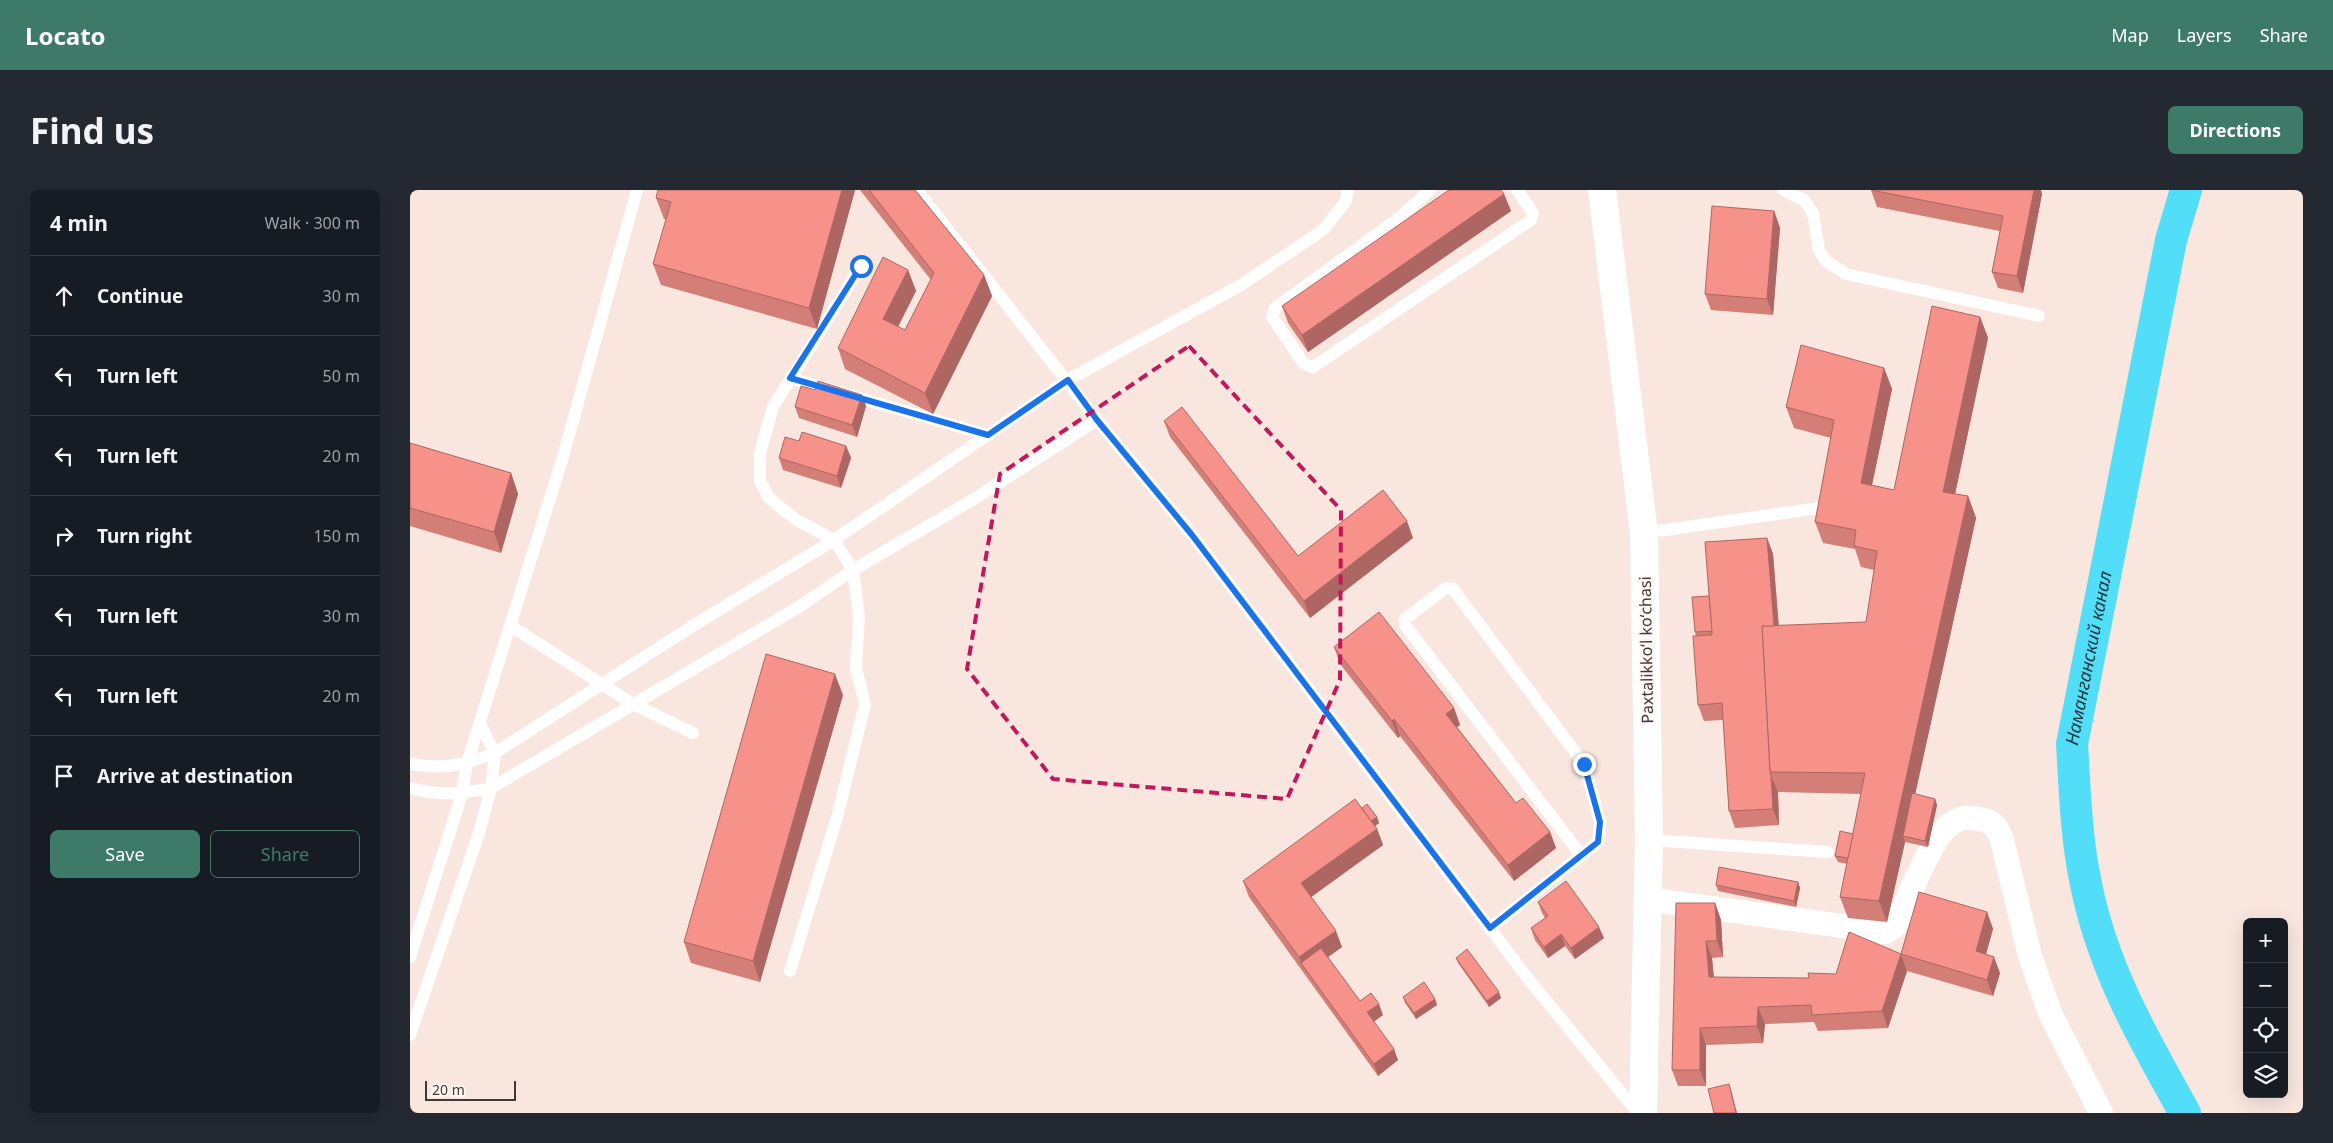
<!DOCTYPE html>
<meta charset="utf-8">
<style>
body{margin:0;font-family:"Noto Sans",sans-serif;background:#242831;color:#f1f3f6}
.controls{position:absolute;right:15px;bottom:15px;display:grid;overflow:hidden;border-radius:8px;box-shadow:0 5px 20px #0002}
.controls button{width:45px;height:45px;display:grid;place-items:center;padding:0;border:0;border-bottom:1px solid #363941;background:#171b24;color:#f1f3f6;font:25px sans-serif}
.scale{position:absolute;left:15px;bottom:12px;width:91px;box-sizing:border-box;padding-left:5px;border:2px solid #3f3835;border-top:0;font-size:14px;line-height:18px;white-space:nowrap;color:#3f3835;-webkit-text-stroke:4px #fdf6f3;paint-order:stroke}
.stop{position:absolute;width:15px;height:15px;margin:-11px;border:4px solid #1a73e8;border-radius:50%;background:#fff}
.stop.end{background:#1a73e8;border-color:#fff;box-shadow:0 1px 5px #0008}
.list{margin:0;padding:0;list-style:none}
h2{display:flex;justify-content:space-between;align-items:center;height:65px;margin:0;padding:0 20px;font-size:21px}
h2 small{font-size:16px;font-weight:400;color:#9ea1a6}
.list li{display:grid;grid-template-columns:32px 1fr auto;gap:15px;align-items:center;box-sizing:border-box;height:80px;padding:0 20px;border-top:1px solid #363941}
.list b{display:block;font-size:19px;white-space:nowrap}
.list em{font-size:16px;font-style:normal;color:#9ea1a6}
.actions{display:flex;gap:10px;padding:15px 20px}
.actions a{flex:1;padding:11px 0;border:1px solid #3d7b68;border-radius:8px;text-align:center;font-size:18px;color:#3d7b68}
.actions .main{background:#3d7b68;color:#fff}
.icon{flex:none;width:28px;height:28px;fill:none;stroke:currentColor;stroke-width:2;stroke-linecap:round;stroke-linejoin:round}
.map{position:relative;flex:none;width:1893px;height:923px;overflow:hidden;border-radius:8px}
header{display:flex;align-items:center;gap:30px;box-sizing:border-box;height:70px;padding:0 25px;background:#3d7b68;color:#fff}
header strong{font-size:24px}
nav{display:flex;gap:28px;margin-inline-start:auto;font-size:18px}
.intro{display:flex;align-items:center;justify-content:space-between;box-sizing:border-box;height:120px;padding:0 30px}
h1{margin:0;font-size:35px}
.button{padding:12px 22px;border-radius:8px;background:#3d7b68;color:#fff;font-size:18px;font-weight:700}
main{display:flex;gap:30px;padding:0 30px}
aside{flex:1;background:#171b24;border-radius:8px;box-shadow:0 5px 20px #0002}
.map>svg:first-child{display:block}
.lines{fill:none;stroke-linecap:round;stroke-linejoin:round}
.canal{stroke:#52def9;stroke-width:32}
.service{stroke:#fff;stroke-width:12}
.minor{stroke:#fff;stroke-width:24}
.tertiary{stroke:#fff;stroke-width:28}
.wall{fill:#d47e78}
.shaded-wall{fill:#ad6661}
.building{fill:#f7928b;stroke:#ad6661}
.route{stroke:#1a73e8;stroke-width:6}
.marked{fill:none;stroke:#c2185b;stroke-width:4;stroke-dasharray:10 6;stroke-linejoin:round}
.labels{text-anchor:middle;stroke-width:4;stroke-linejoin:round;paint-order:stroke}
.street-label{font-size:16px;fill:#3f3835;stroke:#fdf6f3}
.water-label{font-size:18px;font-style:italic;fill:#20373c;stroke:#fdf6f3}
</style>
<header>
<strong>Locato</strong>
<nav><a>Map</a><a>Layers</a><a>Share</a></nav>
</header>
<div class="intro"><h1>Find us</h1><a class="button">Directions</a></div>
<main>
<aside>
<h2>4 min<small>Walk · 300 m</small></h2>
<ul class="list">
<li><svg class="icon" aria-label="ahead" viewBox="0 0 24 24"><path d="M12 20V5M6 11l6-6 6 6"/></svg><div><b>Continue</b></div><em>30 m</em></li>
<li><svg class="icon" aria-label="left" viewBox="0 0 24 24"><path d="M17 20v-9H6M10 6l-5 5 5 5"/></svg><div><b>Turn left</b></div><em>50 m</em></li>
<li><svg class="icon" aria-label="left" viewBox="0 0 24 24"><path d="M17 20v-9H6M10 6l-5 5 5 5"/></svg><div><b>Turn left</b></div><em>20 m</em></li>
<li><svg class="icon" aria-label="right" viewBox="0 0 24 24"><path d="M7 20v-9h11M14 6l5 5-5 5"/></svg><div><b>Turn right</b></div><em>150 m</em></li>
<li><svg class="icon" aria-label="left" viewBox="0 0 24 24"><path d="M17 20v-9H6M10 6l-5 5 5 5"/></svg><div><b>Turn left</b></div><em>30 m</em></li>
<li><svg class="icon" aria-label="left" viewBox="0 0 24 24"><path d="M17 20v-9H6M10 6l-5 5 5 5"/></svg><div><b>Turn left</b></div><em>20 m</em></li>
<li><svg class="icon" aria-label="arrive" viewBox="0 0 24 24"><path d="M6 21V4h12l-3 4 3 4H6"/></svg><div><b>Arrive at destination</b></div></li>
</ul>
<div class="actions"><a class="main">Save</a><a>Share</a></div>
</aside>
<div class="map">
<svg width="1893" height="923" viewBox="0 0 1893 923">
<rect width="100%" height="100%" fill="#f8e6df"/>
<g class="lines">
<path class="canal" id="s1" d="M1775,923C1734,850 1692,777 1676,694C1666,648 1665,601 1662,554L1761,50L1776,0"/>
<g class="service">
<polyline points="507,0 687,230 782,345 1116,786 1228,923"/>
<polyline points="1020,0 993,25 865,118 862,127 894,174 903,177 1121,30 1123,23 1107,0"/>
<polyline points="1373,0 1394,10 1403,23 1409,60 1416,71 1436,84 1629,126"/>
<polyline points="380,188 578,245"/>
<polyline points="1234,343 1409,318"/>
<polyline points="101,436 223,514 283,543"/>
<path d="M0,574C35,580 53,575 85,563L281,437L424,350L658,190L831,95L913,40L936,11L938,0"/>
<path d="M0,598C27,606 53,604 81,598L389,417L443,380L564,309L687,230"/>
<polyline points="1239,650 1418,662"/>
<polyline points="1080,738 1188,652 1190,632 1174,574 1043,399 1036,398 995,429 995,435 1171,665"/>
<polyline points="0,767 52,604 57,573 153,267 227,0"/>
<polyline points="380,781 428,624 455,514 446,478 449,426 443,380 424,350 385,329 359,308 350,291 350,263 363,217 451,76"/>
<polyline points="0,845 69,643 81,598 85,563 70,534"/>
</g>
<path class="minor" d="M1236,709L1476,742L1485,736C1496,714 1520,651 1537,637C1547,628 1556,626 1569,629C1583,631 1587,636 1592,650L1620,766L1640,823L1691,923"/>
<polyline class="tertiary" points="1192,0 1234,343 1239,650 1233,923"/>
</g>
<g class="wall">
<polygon points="248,0 445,0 407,139 251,95 243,74 256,29 254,29 246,8"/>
<polygon points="450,0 505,0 574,85 582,106 523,224 435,179 428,158 498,80 506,101 488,137 495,140 521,90"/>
<polygon points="1461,0 1632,4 1613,103 1588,98 1582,82 1590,41 1467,17"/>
<polygon points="1094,4 1101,21 898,162 878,133 872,116"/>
<polygon points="1364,21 1370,38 1363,125 1301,120 1295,104"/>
<polygon points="1570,127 1578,148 1545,304 1558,306 1566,328 1505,604 1525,609 1527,615 1518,657 1495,652 1477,732 1438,728 1430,707 1437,674 1428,672 1425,666 1443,644 1451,604 1368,602 1369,635 1325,638 1319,621 1313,530 1294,531 1288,515 1286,446 1285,442 1299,406 1357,348 1363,364 1369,436 1456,432 1464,380 1451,377 1445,359 1413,353 1405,332 1421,248 1384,238 1376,217 1474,178 1482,199 1462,295 1484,300"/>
<polygon points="405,200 452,205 456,216 447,247 389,228 385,217"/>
<polygon points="754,231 888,366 1003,348 900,428 760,247"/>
<polygon points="389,251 436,256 441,268 431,298 373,280 369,268"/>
<polygon points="0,253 101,283 108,304 91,363 0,336"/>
<polygon points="924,457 1044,518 1050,535 1047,537 1106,613 1140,642 1146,658 1104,691 990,546 988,548 930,474"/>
<polygon points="433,505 350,792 281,773 274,752"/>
<polygon points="952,618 967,627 969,633 965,636 967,639 973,655 901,707 932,757 918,767 950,811 973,825 964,831 988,870 968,886 839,707 833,691"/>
<polygon points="1388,692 1390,698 1386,717 1308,701 1306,695"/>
<polygon points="1128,712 1194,748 1165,769 1155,756 1138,768 1125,750 1121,738 1135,728 1132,723"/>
<polygon points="1305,713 1311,730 1313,767 1302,768 1304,787 1399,788 1426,784 1491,764 1497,781 1478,838 1408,841 1404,832 1355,834 1353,853 1296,855 1296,896 1268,896 1262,880"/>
<polygon points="1577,722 1583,739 1576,764 1590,783 1583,806 1497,781 1491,764"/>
<polygon points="1046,768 1091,808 1079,817 1048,773"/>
<polygon points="993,807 1025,809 1027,815 1006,829 995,813"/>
</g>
<g class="shaded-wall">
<polygon points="432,0 445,0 407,139 399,118"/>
<polygon points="1624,0 1631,0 1632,4 1613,103 1607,86"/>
<polygon points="1094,4 1101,21 898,162 892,145"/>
<polygon points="1364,21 1370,38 1363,125 1357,109"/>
<polygon points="498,80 506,101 481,150 473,129"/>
<polygon points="574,85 582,106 523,224 515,203"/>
<polygon points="1570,127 1578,148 1541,323 1533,302"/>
<polygon points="1474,178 1482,199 1458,314 1451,293"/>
<polygon points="452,205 456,216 447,247 442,235"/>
<polygon points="436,256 441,268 431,298 427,286"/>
<polygon points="101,283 108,304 91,363 84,342"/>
<polygon points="1558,306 1566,328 1496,646 1493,646 1495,652 1477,732 1469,711"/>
<polygon points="997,331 1003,348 900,428 894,411"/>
<polygon points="1357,348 1363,364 1370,457 1364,440"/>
<polygon points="425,484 433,505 350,792 343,771"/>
<polygon points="1044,518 1050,535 1042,540 1036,524"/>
<polygon points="984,529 990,546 988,548 982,531"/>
<polygon points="1361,586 1368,602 1369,635 1363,619"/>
<polygon points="1525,609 1527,615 1518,657 1515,651"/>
<polygon points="967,627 969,633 961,639 958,633"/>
<polygon points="967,639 973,655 897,710 891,693"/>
<polygon points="1140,642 1146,658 1104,691 1098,675"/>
<polygon points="1388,692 1390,698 1386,717 1384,711"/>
<polygon points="1305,713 1311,730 1313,767 1307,751"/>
<polygon points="1577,722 1583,739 1572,778 1566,761"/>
<polygon points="1189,737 1194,748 1165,769 1161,758"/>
<polygon points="926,741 932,757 897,782 891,773 889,767"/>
<polygon points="1151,744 1155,756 1138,768 1134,757"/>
<polygon points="1296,751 1302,768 1305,804 1299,787"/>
<polygon points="1491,764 1497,781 1478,838 1472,821"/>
<polygon points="1584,767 1590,783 1583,806 1577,790"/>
<polygon points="1089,802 1091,808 1079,817 1077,811"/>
<polygon points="1025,809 1027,815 1006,829 1004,823"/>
<polygon points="969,814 973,825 962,833 957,822"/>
<polygon points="1348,817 1355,834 1353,853 1347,836"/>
<polygon points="1290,838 1296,855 1296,896 1290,880"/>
<polygon points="984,859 988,870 968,886 964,874"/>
<polygon points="1319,894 1321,900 1327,923 1326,923"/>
</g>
<g class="building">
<polygon points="248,0 432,0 399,118 243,74 261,12 246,8"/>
<polygon points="459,0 505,0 574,85 515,203 428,158 473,67 498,80 473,129 495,140 524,83"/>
<polygon points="1039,0 1091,0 1094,4 892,145 872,116"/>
<polygon points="1461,0 1624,0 1607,86 1582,82 1593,26"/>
<polygon points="1302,16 1364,21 1357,109 1295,104"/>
<polygon points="1522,116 1570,127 1533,302 1558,306 1469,711 1430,707 1455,583 1360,582 1352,436 1456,432 1467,361 1444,356 1446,340 1405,332 1424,230 1376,217 1391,155 1474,178 1451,293 1484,300"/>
<polygon points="408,191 452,205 442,235 385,217 391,196 405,200"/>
<polygon points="772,217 888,366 973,300 997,331 894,411 754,231"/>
<polygon points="392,242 436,256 427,286 369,268 375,247 389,251"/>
<polygon points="0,253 101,283 84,342 0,318"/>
<polygon points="1357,348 1364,436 1352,436 1360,582 1361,586 1363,619 1319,621 1312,513 1288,515 1283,446 1302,445 1295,352"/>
<polygon points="1299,406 1302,441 1285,442 1282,407"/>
<polygon points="969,422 1044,518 1036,524 1106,613 1113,608 1140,642 1098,675 984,529 982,531 924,457"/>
<polygon points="356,464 425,484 343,771 274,752"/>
<polygon points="1502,603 1525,609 1515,651 1493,646"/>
<polygon points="945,609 967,639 891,693 926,741 889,767 833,691"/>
<polygon points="957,614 967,627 961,631 952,618"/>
<polygon points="1430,641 1443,644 1438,668 1425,666"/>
<polygon points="1309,677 1388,692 1384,711 1306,695"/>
<polygon points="1156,691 1189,737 1161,758 1151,744 1134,757 1121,738 1138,726 1128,712"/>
<polygon points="1509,702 1577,722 1566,761 1584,767 1577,790 1491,764"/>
<polygon points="1266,713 1305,713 1307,751 1296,751 1299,787 1399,788 1398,783 1426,784 1439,742 1491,764 1472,821 1402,825 1401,815 1348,817 1347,836 1290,838 1290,880 1262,880"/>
<polygon points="911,758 950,811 961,803 969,814 957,822 984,859 964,874 891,773"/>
<polygon points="1057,759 1089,802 1077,811 1046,768"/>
<polygon points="1014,792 1025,809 1004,823 993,807"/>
<polygon points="1319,894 1326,923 1304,923 1298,899"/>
</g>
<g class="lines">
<polyline class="route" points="451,76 380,188 578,245 658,190 687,230 782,345 1080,738 1188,652 1190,632 1174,574"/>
</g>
<path class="marked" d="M779,156L931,320L930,490L877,609L643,589L557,479L590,284Z"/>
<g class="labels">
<g class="street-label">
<text transform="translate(1236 460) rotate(-91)" y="6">Paxtalikkoʻl koʻchasi</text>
</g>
<g class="water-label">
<text dy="6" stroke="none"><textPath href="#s1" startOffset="479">Наманганский канал</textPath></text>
</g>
</g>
</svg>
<div class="controls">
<button>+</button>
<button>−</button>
<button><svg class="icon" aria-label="locate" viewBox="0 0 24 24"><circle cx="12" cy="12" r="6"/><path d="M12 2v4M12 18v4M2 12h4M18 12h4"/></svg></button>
<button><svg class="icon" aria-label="layers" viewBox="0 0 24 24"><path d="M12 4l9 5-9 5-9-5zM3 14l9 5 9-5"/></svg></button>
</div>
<div class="scale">20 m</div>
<div class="stop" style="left:451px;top:76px"></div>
<div class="stop end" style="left:1174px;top:574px"></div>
</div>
</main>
